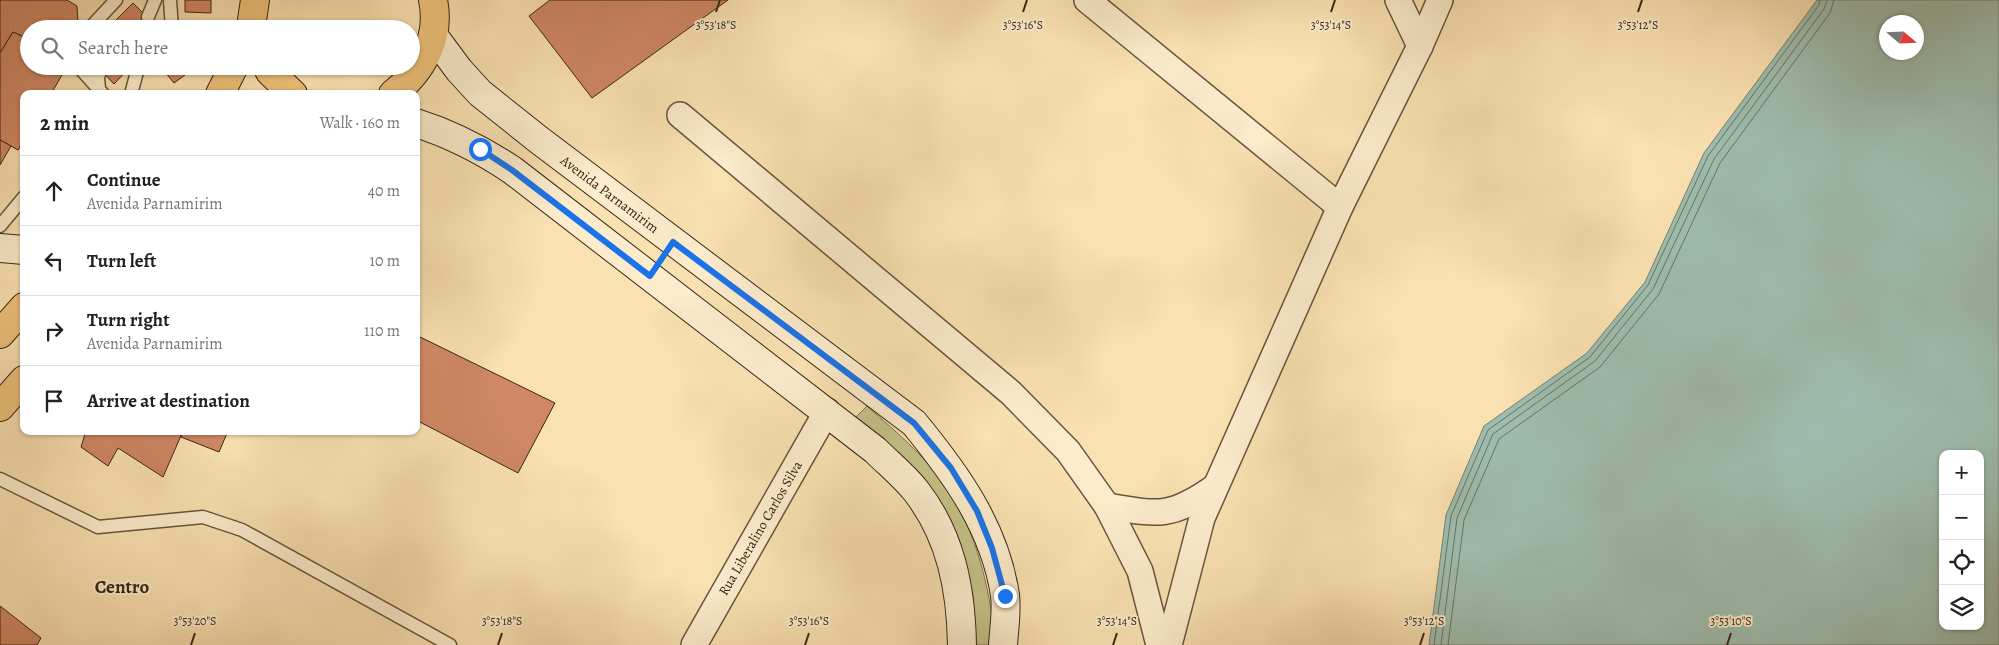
<!DOCTYPE html>
<meta charset="utf-8">
<style>
body{margin:0;font-family:Alegreya,serif;background:#f6f6f6;color:#222}
.controls{position:absolute;right:15px;bottom:15px;display:grid;overflow:hidden;border-radius:10px;box-shadow:0 1px 4px #0004}
.controls button{width:45px;height:45px;display:grid;place-items:center;padding:0;border:0;border-bottom:1px solid #e0e0e0;background:#fff;color:#222;font:25px sans-serif}
.compass{position:absolute;left:1879px;top:15px;width:45px;height:45px;border-radius:50%;background:#fff;box-shadow:0 1px 4px #0004;rotate:109deg}
.stop{position:absolute;width:15px;height:15px;margin:-11px;border:4px solid #1a73e8;border-radius:50%;background:#fff}
.stop.end{background:#1a73e8;border-color:#fff;box-shadow:0 1px 5px #0008}
.list{margin:0;padding:0;list-style:none}
h2{display:flex;justify-content:space-between;align-items:center;height:65px;margin:0;padding:0 20px;font-size:21px}
h2 small{font-size:16px;font-weight:400;color:#767676}
.list li{display:grid;grid-template-columns:32px 1fr auto;gap:15px;align-items:center;box-sizing:border-box;height:70px;padding:0 20px;border-top:1px solid #e0e0e0}
.list b{display:block;font-size:19px;white-space:nowrap}
.list p{margin:0;font-size:16px;white-space:nowrap;color:#767676}
.list em{font-size:16px;font-style:normal;color:#767676}
.icon{flex:none;width:28px;height:28px;fill:none;stroke:currentColor;stroke-width:2;stroke-linecap:round;stroke-linejoin:round}
.map{position:relative;flex:none;width:1999px;height:645px;overflow:hidden}
.search{position:absolute;background:#fff;box-shadow:0 1px 4px #0004;left:20px;top:20px;width:400px;height:55px;display:flex;align-items:center;gap:12px;box-sizing:border-box;padding:0 18px;border-radius:28px;color:#767676;font-size:19px}
.panel{position:absolute;background:#fff;box-shadow:0 1px 4px #0004;left:20px;top:90px;width:400px;height:345px;border-radius:10px}
.map>svg:first-child{display:block}
.green{fill:#c4c187;stroke:#7e734f}
.water{fill:#9ebdaf;stroke:#768072;fill-rule:evenodd}
.lines{fill:none;stroke-linecap:round;stroke-linejoin:round}
.shore{stroke:#6c7163;stroke-width:1}
.building{fill:#cf8764;stroke:#392517}
.lane-casing{stroke:#69543e;stroke-width:15}
.street-casing{stroke:#69543e;stroke-width:28}
.secondary-casing{stroke:#392517;stroke-width:30}
.primary-casing{stroke:#392517;stroke-width:30}
.lane{stroke:#fceccc;stroke-width:12}
.street{stroke:#fceccc;stroke-width:25}
.secondary{stroke:#fceccc;stroke-width:28}
.primary{stroke:#edc078;stroke-width:28}
.route{stroke:#1a73e8;stroke-width:6}
.ticks{fill:none;stroke:#392517;stroke-width:2}
.labels{text-anchor:middle;stroke-width:4;stroke-linejoin:round;paint-order:stroke}
.street-label{font-size:14px;fill:#392517;stroke:#fceccc}
.district-label{font-size:19px;font-weight:bold;fill:#392517;stroke:#fceccc}
.ticks-label{font-size:12px;text-anchor:middle;fill:#392517;stroke:#fceccc;stroke-width:4;stroke-linejoin:round;paint-order:stroke}
</style>
<div class="map">
<svg width="1999" height="645" viewBox="0 0 1999 645">
<rect width="100%" height="100%" fill="#fae1b1"/>
<filter id="stains"><feTurbulence type="fractalNoise" baseFrequency=".004" numOctaves="4"/><feColorMatrix values="0 0 0 0 .2 0 0 0 0 .09 0 0 0 0 .02 0 0 0 .5 -.17"/></filter>
<radialGradient id="worn" r=".72"><stop offset=".6" stop-color="#630" stop-opacity="0"/><stop offset="1" stop-color="#630" stop-opacity=".3"/></radialGradient>
<path class="green" d="M867,406C897,433 934,463 955,500C980,545 990,594 996,645H974L973,595L958,548L854,419Z"/>
<path class="water" d="M1817,0H1999V645H1429L1446,515L1484,426L1587,353L1645,282L1704,153ZM1886,22H1916V52H1886ZM1943,454H1980V626H1943Z"/>
<g class="lines">
<g class="shore">
<polyline points="1434,645 1451,516 1488,430 1590,357 1648,285 1708,156 1819,5 1820,0"/>
<polyline points="1441,645 1457,518 1493,434 1595,361 1653,289 1714,159 1824,9 1827,0"/>
<polyline points="1448,645 1464,520 1499,439 1600,367 1659,294 1720,163 1830,13 1834,0"/>
</g>
</g>
<g class="building">
<polygon points="0,0 67,0 77,6 78,21 74,29 29,29 29,39 13,32 0,53"/>
<polygon points="185,0 211,0 211,13 185,12"/>
<polygon points="550,0 728,0 592,98 529,16"/>
<polygon points="133,3 159,29 107,29"/>
<polygon points="13,32 29,39 29,66 67,66 51,94 24,94 24,140 18,150 0,140 0,53"/>
<polygon points="97,66 131,66 114,84"/>
<polygon points="160,66 178,66 185,75 174,83"/>
<polygon points="0,140 11,146 0,165"/>
<polygon points="416,335 555,403 518,473 416,420"/>
<polygon points="86,431 183,431 163,477 118,448 108,466 81,447"/>
<polygon points="183,431 228,431 219,452 181,437"/>
<polygon points="0,606 41,638 37,645 0,645"/>
</g>
<g class="lines">
<defs>
<g id="lane">
<polyline points="170,0 172,29"/>
<polyline points="148,17 155,0"/>
<polyline points="89,29 116,0"/>
<polyline points="78,66 103,94"/>
<polyline points="99,90 98,78 100,70"/>
<polyline points="131,94 137,72 143,66"/>
<polyline points="0,226 24,197"/>
<polyline points="0,479 98,527 203,517 242,530 450,645"/>
</g>
<g id="street">
<polyline points="1087,0 1340,207"/>
<polyline points="1398,0 1420,46"/>
<polyline points="680,115 1011,393 1068,451 1107,506 1140,571 1159,645"/>
<path d="M1107,506C1159,515 1171,518 1215,487"/>
<polyline points="694,645 827,411"/>
<polyline points="1169,645 1202,518 1340,207 1420,46 1440,0"/>
</g>
<g id="secondary">
<path d="M433,35L459,70L480,93L539,140L914,423C956,474 995,528 1005,595C1007,611 1004,629 1003,645"/>
<path d="M416,123C451,134 482,150 512,170L875,450C888,463 904,476 916,491C951,536 961,589 962,645"/>
<polyline points="0,248 24,250"/>
</g>
<g id="primary">
<polyline points="253,29 252,20 255,0"/>
<polyline points="267,66 270,72 293,94"/>
<polyline points="220,94 234,66"/>
<path d="M393,94C422,71 441,38 433,0"/>
<polyline points="0,334 24,307"/>
<polyline points="0,407 24,380"/>
</g>
</defs>
<use href="#lane" class="lane-casing"/>
<use href="#street" class="street-casing"/>
<use href="#secondary" class="secondary-casing"/>
<use href="#primary" class="primary-casing"/>
<use href="#lane" class="lane"/>
<use href="#street" class="street"/>
<use href="#secondary" class="secondary"/>
<use href="#primary" class="primary"/>
</g>
<g class="lines">
<polyline class="route" points="480,149 512,170 650,276 673,242 914,423 951,468 977,511 992,548 1005,596"/>
</g>
<path class="ticks" d="M716,12L720,0M1023,12L1027,0M1331,12L1335,0M1638,12L1642,0M191,645L195,633M498,645L502,633M805,645L809,633M1113,645L1117,633M1420,645L1424,633M1727,645L1731,633"/>
<g class="labels">
<g class="street-label">
<text transform="translate(610 194) rotate(37)" y="5">Avenida Parnamirim</text>
<text transform="translate(760 528) rotate(-60)" y="5">Rua Liberalino Carlos Silva</text>
</g>
<g class="district-label">
<text x="122" y="593">Centro</text>
</g>
</g>
<g class="ticks-label">
<text x="716" y="29">3°53'18"S</text>
<text x="1023" y="29">3°53'16"S</text>
<text x="1331" y="29">3°53'14"S</text>
<text x="1638" y="29">3°53'12"S</text>
<text x="195" y="625">3°53'20"S</text>
<text x="502" y="625">3°53'18"S</text>
<text x="809" y="625">3°53'16"S</text>
<text x="1117" y="625">3°53'14"S</text>
<text x="1424" y="625">3°53'12"S</text>
<text x="1731" y="625">3°53'10"S</text>
</g>
<rect width="100%" height="100%" filter="url(#stains)"/>
<rect width="100%" height="100%" fill="url(#worn)"/>
</svg>
<div class="controls">
<button>+</button>
<button>−</button>
<button><svg class="icon" aria-label="locate" viewBox="0 0 24 24"><circle cx="12" cy="12" r="6"/><path d="M12 2v4M12 18v4M2 12h4M18 12h4"/></svg></button>
<button><svg class="icon" aria-label="layers" viewBox="0 0 24 24"><path d="M12 4l9 5-9 5-9-5zM3 14l9 5 9-5"/></svg></button>
</div>
<svg class="compass" viewBox="-18 -18 36 36"><path d="M0-13l5 13h-10z" fill="#e53935"/><path d="M0 13l5-13h-10z" fill="#767676"/></svg>
<div class="stop" style="left:480px;top:149px"></div>
<div class="stop end" style="left:1005px;top:596px"></div>
<div class="search"><svg class="icon" aria-label="search" viewBox="0 0 24 24"><circle cx="10" cy="10" r="6"/><path d="M15 15l6 6"/></svg>Search here</div>
<section class="panel">
<h2>2 min<small>Walk · 160 m</small></h2>
<ul class="list">
<li><svg class="icon" aria-label="ahead" viewBox="0 0 24 24"><path d="M12 20V5M6 11l6-6 6 6"/></svg><div><b>Continue</b><p>Avenida Parnamirim</p></div><em>40 m</em></li>
<li><svg class="icon" aria-label="left" viewBox="0 0 24 24"><path d="M17 20v-9H6M10 6l-5 5 5 5"/></svg><div><b>Turn left</b></div><em>10 m</em></li>
<li><svg class="icon" aria-label="right" viewBox="0 0 24 24"><path d="M7 20v-9h11M14 6l5 5-5 5"/></svg><div><b>Turn right</b><p>Avenida Parnamirim</p></div><em>110 m</em></li>
<li><svg class="icon" aria-label="arrive" viewBox="0 0 24 24"><path d="M6 21V4h12l-3 4 3 4H6"/></svg><div><b>Arrive at destination</b></div></li>
</ul>
</section>
</div>
